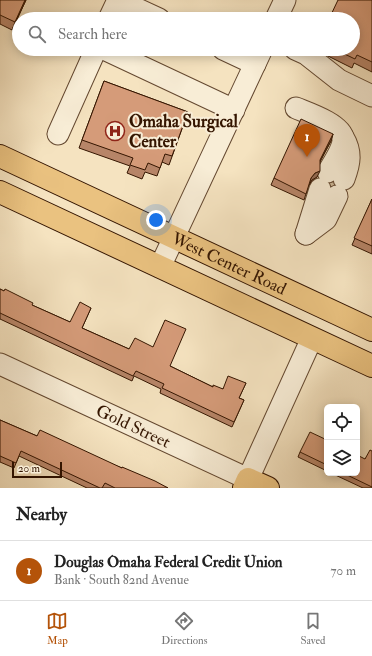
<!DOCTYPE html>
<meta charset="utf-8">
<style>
body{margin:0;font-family:"IM FELL Double Pica",serif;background:#f6f6f6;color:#222}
.controls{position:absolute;right:12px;bottom:12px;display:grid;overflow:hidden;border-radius:6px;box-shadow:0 2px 10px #0003}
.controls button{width:36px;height:36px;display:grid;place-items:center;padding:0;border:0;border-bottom:1px solid #e0e0e0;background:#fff;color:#222;font:20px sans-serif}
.scale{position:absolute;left:12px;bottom:10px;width:50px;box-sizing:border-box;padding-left:4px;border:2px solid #341500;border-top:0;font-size:11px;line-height:14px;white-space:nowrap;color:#341500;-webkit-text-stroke:3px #f8edd6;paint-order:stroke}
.you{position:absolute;left:156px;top:220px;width:14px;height:14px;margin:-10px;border:3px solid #fff;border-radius:50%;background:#1a73e8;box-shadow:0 0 0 6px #1a73e833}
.badge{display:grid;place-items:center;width:26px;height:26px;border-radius:50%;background:#b45309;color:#fff;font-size:13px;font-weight:700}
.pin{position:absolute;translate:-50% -33px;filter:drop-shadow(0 1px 2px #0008)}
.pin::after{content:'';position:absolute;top:21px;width:14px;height:12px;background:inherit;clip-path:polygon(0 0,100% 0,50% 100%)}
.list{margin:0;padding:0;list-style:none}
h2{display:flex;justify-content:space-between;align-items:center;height:52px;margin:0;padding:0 16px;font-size:17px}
h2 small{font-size:13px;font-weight:400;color:#767676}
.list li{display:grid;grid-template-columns:26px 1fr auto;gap:12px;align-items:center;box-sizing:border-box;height:60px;padding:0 16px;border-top:1px solid #e0e0e0}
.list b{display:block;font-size:15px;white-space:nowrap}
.list p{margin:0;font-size:13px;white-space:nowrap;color:#767676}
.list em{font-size:13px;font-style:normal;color:#767676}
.icon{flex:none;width:22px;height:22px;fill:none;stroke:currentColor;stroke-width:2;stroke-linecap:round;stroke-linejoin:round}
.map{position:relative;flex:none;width:372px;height:488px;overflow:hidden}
.search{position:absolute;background:#fff;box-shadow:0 2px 10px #0003;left:12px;right:12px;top:12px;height:44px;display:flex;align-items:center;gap:10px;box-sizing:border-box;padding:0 14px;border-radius:22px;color:#767676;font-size:15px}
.sheet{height:112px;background:#fff}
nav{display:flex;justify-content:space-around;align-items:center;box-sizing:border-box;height:56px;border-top:1px solid #e0e0e0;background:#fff;font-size:11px;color:#767676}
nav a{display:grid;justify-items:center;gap:2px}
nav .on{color:#b45309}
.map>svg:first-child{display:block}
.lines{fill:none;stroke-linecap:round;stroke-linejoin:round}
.minor-tunnel{stroke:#ceba9a;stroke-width:21;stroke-dasharray:21 10;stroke-linecap:butt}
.minor-casing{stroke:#644830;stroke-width:23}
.major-casing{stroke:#341500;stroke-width:24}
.minor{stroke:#f8edd6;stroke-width:21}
.major{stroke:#eac280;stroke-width:22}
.wall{fill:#b78568;stroke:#341500}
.shaded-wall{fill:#956c55;stroke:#341500}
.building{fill:#d59b79;stroke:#341500}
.labels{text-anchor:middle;stroke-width:4;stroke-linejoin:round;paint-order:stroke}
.poi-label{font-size:17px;font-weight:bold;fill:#341500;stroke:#f8edd6;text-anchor:start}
.street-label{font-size:17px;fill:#341500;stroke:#f8edd6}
</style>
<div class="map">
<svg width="372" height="488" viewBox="0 0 372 488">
<rect width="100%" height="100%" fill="#f5e3c0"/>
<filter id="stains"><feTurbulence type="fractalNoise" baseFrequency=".005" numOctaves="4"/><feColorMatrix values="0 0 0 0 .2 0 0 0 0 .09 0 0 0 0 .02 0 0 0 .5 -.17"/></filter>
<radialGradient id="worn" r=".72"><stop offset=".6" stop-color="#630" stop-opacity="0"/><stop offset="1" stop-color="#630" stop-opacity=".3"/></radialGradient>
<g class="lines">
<polyline class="minor-tunnel" points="328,192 336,176"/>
<defs>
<g id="minor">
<polyline points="118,0 159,19"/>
<polyline points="109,19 118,0"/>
<polyline points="276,19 285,0"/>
<polyline points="104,49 234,110"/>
<polyline points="223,49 255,64"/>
<polyline points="295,49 306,54 339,80 372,96"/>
<path d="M296,108C308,113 341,124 343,138C344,148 333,163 328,172"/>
<polyline points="58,134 96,49"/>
<path d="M343,137C352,152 350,163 344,179"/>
<polyline points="306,234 326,219 337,196"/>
<polyline points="306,234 320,189"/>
<polyline points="160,267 262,49"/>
<path id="s1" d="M0,364L248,479L312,338"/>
</g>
<g id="major">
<path id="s2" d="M0,156L372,330"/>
<polyline points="0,192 372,366"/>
<polyline points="244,488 248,479 268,488"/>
</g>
</defs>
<use href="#minor" class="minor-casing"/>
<use href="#major" class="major-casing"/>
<use href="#minor" class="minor"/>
<use href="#major" class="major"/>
</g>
<g class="wall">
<polygon points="0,0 26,0 12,30 0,24"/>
<polygon points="372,0 372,72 354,63 352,68 328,56 319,49 353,49"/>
<polygon points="104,81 188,112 169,165 162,162 157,176 145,172 142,179 127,173 130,166 79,148"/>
<polygon points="333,134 331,141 320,162 317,177 312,180 309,184 304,200 271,185 274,178"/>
<polygon points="372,199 372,254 352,245"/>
<polygon points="0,289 32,305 70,322 91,308 82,328 129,349 170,366 213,387 223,389 246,383 239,398 244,400 232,427 160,393 161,389 134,376 132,381 0,319"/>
<polygon points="0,420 37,436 122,468 168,488 87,488 19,456 14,468 0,462"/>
<polygon points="327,440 327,471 298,457 300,452"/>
<polygon points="372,451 372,488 363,488 331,473 357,473 365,459"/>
</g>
<g class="shaded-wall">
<polygon points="25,0 26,0 12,30 15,22"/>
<polygon points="333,134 331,141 317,166"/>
<polygon points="320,171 317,177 312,180 309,185 311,178 315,173"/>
</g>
<g class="building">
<polygon points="0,0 25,0 15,22 0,15"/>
<polygon points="338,0 372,0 372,62 357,55 355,59 334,49 353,49 353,19 329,19"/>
<polygon points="104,81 188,112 172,156 165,154 160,168 148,163 145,170 130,165 133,158 82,140"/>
<polygon points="301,119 333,134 320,160 320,171 315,173 311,178 306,194 274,178"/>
<polygon points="372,199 372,246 354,238"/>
<polygon points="0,289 4,291 5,289 33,303 32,305 70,322 80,302 91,308 82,328 129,349 135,338 153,347 165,320 186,329 170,366 213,387 213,385 223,389 228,376 246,383 239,398 244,400 234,422 162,388 164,384 136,371 133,376 0,313"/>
<polygon points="0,420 37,436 40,430 122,468 122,467 155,481 168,488 115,488 105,483 102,488 100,488 21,451 16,463 0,456"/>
<polygon points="310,432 327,440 327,465 300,452"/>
<polygon points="370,450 372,451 372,487 343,473 357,473 357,455 365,459"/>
</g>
<defs>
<symbol id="hospital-ring" viewBox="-11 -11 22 22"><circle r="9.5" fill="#f8edd6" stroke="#8f2418" stroke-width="1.5"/><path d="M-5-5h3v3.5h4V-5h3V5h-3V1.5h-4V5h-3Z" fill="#8f2418"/></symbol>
</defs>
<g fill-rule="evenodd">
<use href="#hospital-ring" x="104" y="120" width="22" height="22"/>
</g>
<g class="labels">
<g class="poi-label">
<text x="129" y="127">Omaha Surgical<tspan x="129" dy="20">Center</tspan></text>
</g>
<g class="street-label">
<text dy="6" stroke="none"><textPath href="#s2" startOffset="253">West Center Road</textPath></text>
<text dy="6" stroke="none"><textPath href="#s1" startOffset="147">Gold Street</textPath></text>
</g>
</g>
<rect width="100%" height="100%" filter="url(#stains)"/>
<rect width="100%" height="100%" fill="url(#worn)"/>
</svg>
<div class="controls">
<button><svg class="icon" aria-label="locate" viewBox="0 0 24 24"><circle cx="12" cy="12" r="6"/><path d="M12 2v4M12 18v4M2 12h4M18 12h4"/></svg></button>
<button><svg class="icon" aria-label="layers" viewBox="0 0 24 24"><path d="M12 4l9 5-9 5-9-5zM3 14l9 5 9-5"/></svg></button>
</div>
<div class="scale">20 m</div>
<div class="you"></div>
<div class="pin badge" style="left:307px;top:157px">1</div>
<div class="search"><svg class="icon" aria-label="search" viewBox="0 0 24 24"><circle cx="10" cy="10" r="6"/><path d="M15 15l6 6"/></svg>Search here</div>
</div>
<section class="sheet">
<h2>Nearby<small></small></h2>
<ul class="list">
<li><span class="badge">1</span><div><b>Douglas Omaha Federal Credit Union</b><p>Bank · South 82nd Avenue</p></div><em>70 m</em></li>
</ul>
</section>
<nav>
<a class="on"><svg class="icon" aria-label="map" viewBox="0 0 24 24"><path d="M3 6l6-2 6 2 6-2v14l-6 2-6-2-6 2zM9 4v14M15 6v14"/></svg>Map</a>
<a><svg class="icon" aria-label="directions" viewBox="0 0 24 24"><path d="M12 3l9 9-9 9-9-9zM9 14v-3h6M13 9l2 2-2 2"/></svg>Directions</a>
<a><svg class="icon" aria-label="saved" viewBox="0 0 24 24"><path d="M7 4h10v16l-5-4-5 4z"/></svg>Saved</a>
</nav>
